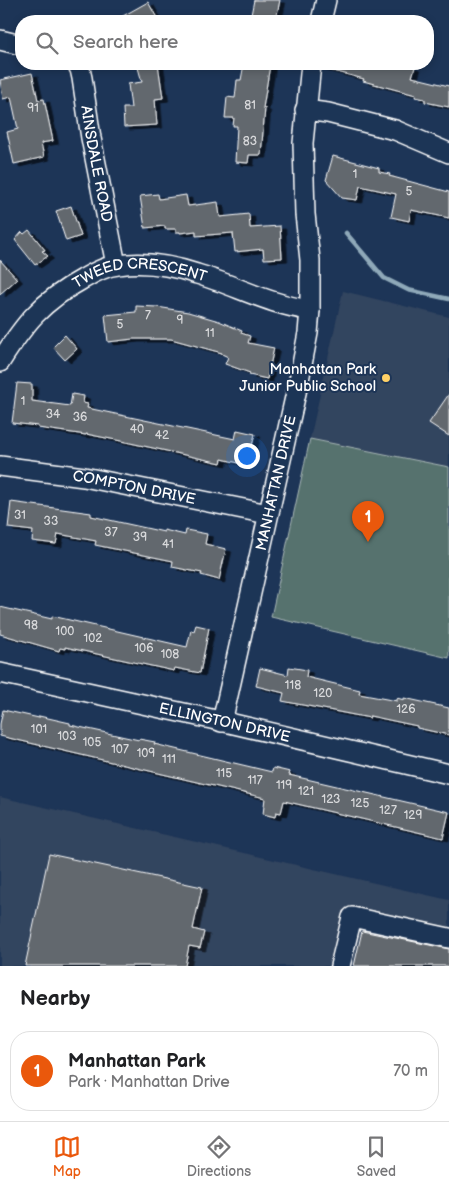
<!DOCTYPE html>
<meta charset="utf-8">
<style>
body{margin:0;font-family:"Balsamiq Sans",sans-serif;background:#f2f2f2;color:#202124}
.you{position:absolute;left:246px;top:455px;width:18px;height:18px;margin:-12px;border:4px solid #fff;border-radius:50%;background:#1a73e8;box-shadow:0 0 0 8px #1a73e833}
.badge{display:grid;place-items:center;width:32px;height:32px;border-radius:50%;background:#ea580c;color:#fff;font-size:16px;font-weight:700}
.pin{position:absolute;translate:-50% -41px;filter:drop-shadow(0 1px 2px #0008)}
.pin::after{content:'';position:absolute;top:26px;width:18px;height:15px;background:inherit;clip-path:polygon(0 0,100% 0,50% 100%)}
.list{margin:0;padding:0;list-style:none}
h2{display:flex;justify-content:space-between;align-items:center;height:65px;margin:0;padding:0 20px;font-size:21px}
h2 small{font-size:16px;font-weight:400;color:#757577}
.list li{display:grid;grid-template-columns:32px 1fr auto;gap:15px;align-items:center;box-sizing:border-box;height:80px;margin:0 10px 10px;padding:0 10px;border:1px solid #e0e0e0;border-radius:20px}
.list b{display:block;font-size:19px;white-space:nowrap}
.list p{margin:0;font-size:16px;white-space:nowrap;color:#757577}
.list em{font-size:16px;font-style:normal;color:#757577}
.icon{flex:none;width:28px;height:28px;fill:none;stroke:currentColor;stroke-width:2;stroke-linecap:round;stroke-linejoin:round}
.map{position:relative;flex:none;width:449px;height:966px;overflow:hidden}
.search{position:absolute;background:#fff;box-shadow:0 2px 8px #0003;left:15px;right:15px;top:15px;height:55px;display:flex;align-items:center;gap:12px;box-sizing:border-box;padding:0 18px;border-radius:20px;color:#757577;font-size:19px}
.sheet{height:155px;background:#fff}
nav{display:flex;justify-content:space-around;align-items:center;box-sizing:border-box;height:70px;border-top:1px solid #e0e0e0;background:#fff;font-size:14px;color:#757577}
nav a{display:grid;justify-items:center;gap:2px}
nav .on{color:#ea580c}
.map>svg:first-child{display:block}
.built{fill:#32445e}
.green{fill:#56726e;stroke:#aab8b6}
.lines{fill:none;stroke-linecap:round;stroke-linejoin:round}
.stream{stroke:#8fa9b9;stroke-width:4.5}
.building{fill:#62686e;stroke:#fff;filter:url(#shadow)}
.minor-casing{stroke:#fff;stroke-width:22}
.minor{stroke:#1d3557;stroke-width:19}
.poi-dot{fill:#ffd166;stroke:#1d3557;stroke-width:2}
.labels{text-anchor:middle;stroke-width:4;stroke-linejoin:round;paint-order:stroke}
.number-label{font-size:12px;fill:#d8d9db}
.street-label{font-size:15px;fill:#fff;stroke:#1d3557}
.poi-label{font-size:15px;fill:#fff;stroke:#1d3557;text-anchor:end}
</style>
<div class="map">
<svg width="449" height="966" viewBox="0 0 449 966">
<defs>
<filter id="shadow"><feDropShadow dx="5.5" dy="3" stdDeviation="0" flood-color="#0009"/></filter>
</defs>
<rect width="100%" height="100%" fill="#1d3557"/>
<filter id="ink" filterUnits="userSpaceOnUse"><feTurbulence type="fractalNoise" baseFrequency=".02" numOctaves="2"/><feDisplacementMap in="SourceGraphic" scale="10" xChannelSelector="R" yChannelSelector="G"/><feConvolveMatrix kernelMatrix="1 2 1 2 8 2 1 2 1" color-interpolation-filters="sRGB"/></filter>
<g filter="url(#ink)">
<g class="built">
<polygon points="343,291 449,317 449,467 310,439"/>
<polygon points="0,797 449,900 449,966 0,966"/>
</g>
<polygon class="green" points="310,439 449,467 449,658 271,617"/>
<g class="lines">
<polyline class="stream" points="346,233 384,278 408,290 449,299"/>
</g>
<g class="building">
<polygon points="254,0 280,0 276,19 251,15"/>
<polygon points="148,2 157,18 150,21 114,21"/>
<polygon points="137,64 158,64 163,98 155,99 157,125 124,127 123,108 131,108 128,84 142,82"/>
<polygon points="244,64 270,65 263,108 265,108 261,155 249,155 248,163 235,162 237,126 233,126 234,118 225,118 227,97 235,98 237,80 241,80"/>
<polygon points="323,64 399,64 415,67 412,77 449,86 449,107 425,102 425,99 415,97 416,95 363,81 364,79 322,68"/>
<polygon points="32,73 38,100 44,99 53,141 41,143 44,157 14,164 7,132 18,129 11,97 3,99 0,80"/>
<polygon points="333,156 379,168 379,172 390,174 389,176 449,192 449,218 411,210 409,221 391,217 396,194 360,186 357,200 342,198 326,180"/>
<polygon points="158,194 159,199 186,195 188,206 218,202 220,217 249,214 250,228 280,226 282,258 264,259 263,249 235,252 233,233 196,236 196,231 180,233 180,232 176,232 176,229 165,229 165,226 145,228 140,196"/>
<polygon points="71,206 81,236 66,241 56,211"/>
<polygon points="29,230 45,250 42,251 48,256 35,265 15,240 22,232 24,234"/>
<polygon points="0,260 17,279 0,294"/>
<polygon points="136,306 157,307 188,312 219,321 242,331 241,333 250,336 248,343 274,348 267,379 249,375 250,373 225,364 228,357 222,354 222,353 171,339 133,339 108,342 105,315 136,312"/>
<polygon points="65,335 77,349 65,360 53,347"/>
<polygon points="17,383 32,384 32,401 70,406 72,394 84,396 83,403 88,404 87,408 235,439 237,430 255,434 247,465 222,459 221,463 121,441 86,434 86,435 38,428 38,426 12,423"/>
<polygon points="449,394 449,436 429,423"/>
<polygon points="11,502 91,513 91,516 164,532 164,530 185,535 186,530 207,534 205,544 226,549 219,580 201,575 202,573 172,567 173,561 95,545 96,541 58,534 56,544 32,541 33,531 8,528"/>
<polygon points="0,607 52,619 52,616 187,647 191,630 194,631 196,625 209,628 200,673 175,668 174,671 65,647 65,649 60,648 59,651 0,634"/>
<polygon points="289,667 307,670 306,677 360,690 359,694 397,701 397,698 404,700 404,698 449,708 449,735 417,728 417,726 370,716 370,718 354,715 282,701 284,693 256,686 260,668 288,675"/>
<polygon points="3,710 39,718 39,716 70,723 70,725 139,740 139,739 155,742 154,744 272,772 273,768 290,772 289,775 449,812 443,838 284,801 281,813 276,812 275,817 263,814 265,798 0,736 0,724"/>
<polygon points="49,854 202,887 193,929 204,932 200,948 189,946 185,966 25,966"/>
<polygon points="362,931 449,949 449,966 354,966"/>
</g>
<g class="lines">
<defs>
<g id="minor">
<polyline points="321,21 326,0"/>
<polyline points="0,40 21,45"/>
<path id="s1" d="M77,64L80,69L82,78L91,138L116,265"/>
<polyline points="305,110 328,113 395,130 449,153"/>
<path id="s2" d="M0,362C25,323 41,302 83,279C93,273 106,266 118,265C144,261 173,266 197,274C235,285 270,305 310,310"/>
<path id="s3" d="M0,466L84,477L268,514"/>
<path id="s4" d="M0,673L225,722L449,774"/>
<path id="s5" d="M222,722L300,375L308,333L310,310V260L305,214L303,143L311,64"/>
<polyline points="340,966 352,917 449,938"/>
</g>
</defs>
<use href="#minor" class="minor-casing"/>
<use href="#minor" class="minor"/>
</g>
</g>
<circle class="poi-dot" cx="386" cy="378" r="5"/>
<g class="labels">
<g class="number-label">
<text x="250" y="109">81</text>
<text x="33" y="112">91</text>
<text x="250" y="145">83</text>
<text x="355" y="178">1</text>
<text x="409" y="195">5</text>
<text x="148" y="319">7</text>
<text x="180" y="324">9</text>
<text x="120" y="328">5</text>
<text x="210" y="337">11</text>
<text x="23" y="405">1</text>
<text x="53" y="418">34</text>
<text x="80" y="421">36</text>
<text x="137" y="433">40</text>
<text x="162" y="439">42</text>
<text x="20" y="519">31</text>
<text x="51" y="525">33</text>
<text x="111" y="536">37</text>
<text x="140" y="541">39</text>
<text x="168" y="548">41</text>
<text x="31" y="629">98</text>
<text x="65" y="635">100</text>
<text x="93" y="642">102</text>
<text x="144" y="652">106</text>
<text x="170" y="658">108</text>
<text x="293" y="689">118</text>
<text x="323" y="697">120</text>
<text x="406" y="713">126</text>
<text x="39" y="733">101</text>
<text x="67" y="740">103</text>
<text x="92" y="746">105</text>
<text x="120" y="753">107</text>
<text x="146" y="757">109</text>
<text x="169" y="763">111</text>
<text x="224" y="777">115</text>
<text x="255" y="784">117</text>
<text x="284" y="789">119</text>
<text x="306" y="795">121</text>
<text x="331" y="803">123</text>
<text x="360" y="807">125</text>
<text x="388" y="814">127</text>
<text x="413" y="819">129</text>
</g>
<g class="street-label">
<text dy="5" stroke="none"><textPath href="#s1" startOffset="102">AINSDALE ROAD</textPath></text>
<text dy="5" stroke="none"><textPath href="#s2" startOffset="178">TWEED CRESCENT</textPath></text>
<text dy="5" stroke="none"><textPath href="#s5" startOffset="245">MANHATTAN DRIVE</textPath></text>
<text dy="5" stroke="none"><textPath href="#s3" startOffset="136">COMPTON DRIVE</textPath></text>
<text dy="5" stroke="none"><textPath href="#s4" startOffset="230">ELLINGTON DRIVE</textPath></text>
</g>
<g class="poi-label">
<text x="376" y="374">Manhattan Park<tspan x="376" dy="17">Junior Public School</tspan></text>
</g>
</g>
</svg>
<div class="you"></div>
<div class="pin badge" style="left:368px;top:542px">1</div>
<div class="search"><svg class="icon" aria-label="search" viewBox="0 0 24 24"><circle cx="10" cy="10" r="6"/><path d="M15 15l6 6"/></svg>Search here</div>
</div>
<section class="sheet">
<h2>Nearby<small></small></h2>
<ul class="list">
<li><span class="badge">1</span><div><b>Manhattan Park</b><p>Park · Manhattan Drive</p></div><em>70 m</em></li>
</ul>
</section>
<nav>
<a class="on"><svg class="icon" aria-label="map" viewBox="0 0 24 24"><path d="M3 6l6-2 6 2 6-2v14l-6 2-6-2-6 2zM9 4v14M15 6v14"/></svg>Map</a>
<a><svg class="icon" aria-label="directions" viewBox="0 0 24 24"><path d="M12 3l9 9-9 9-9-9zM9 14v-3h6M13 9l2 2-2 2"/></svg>Directions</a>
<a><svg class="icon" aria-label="saved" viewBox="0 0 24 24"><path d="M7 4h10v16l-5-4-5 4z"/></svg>Saved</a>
</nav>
